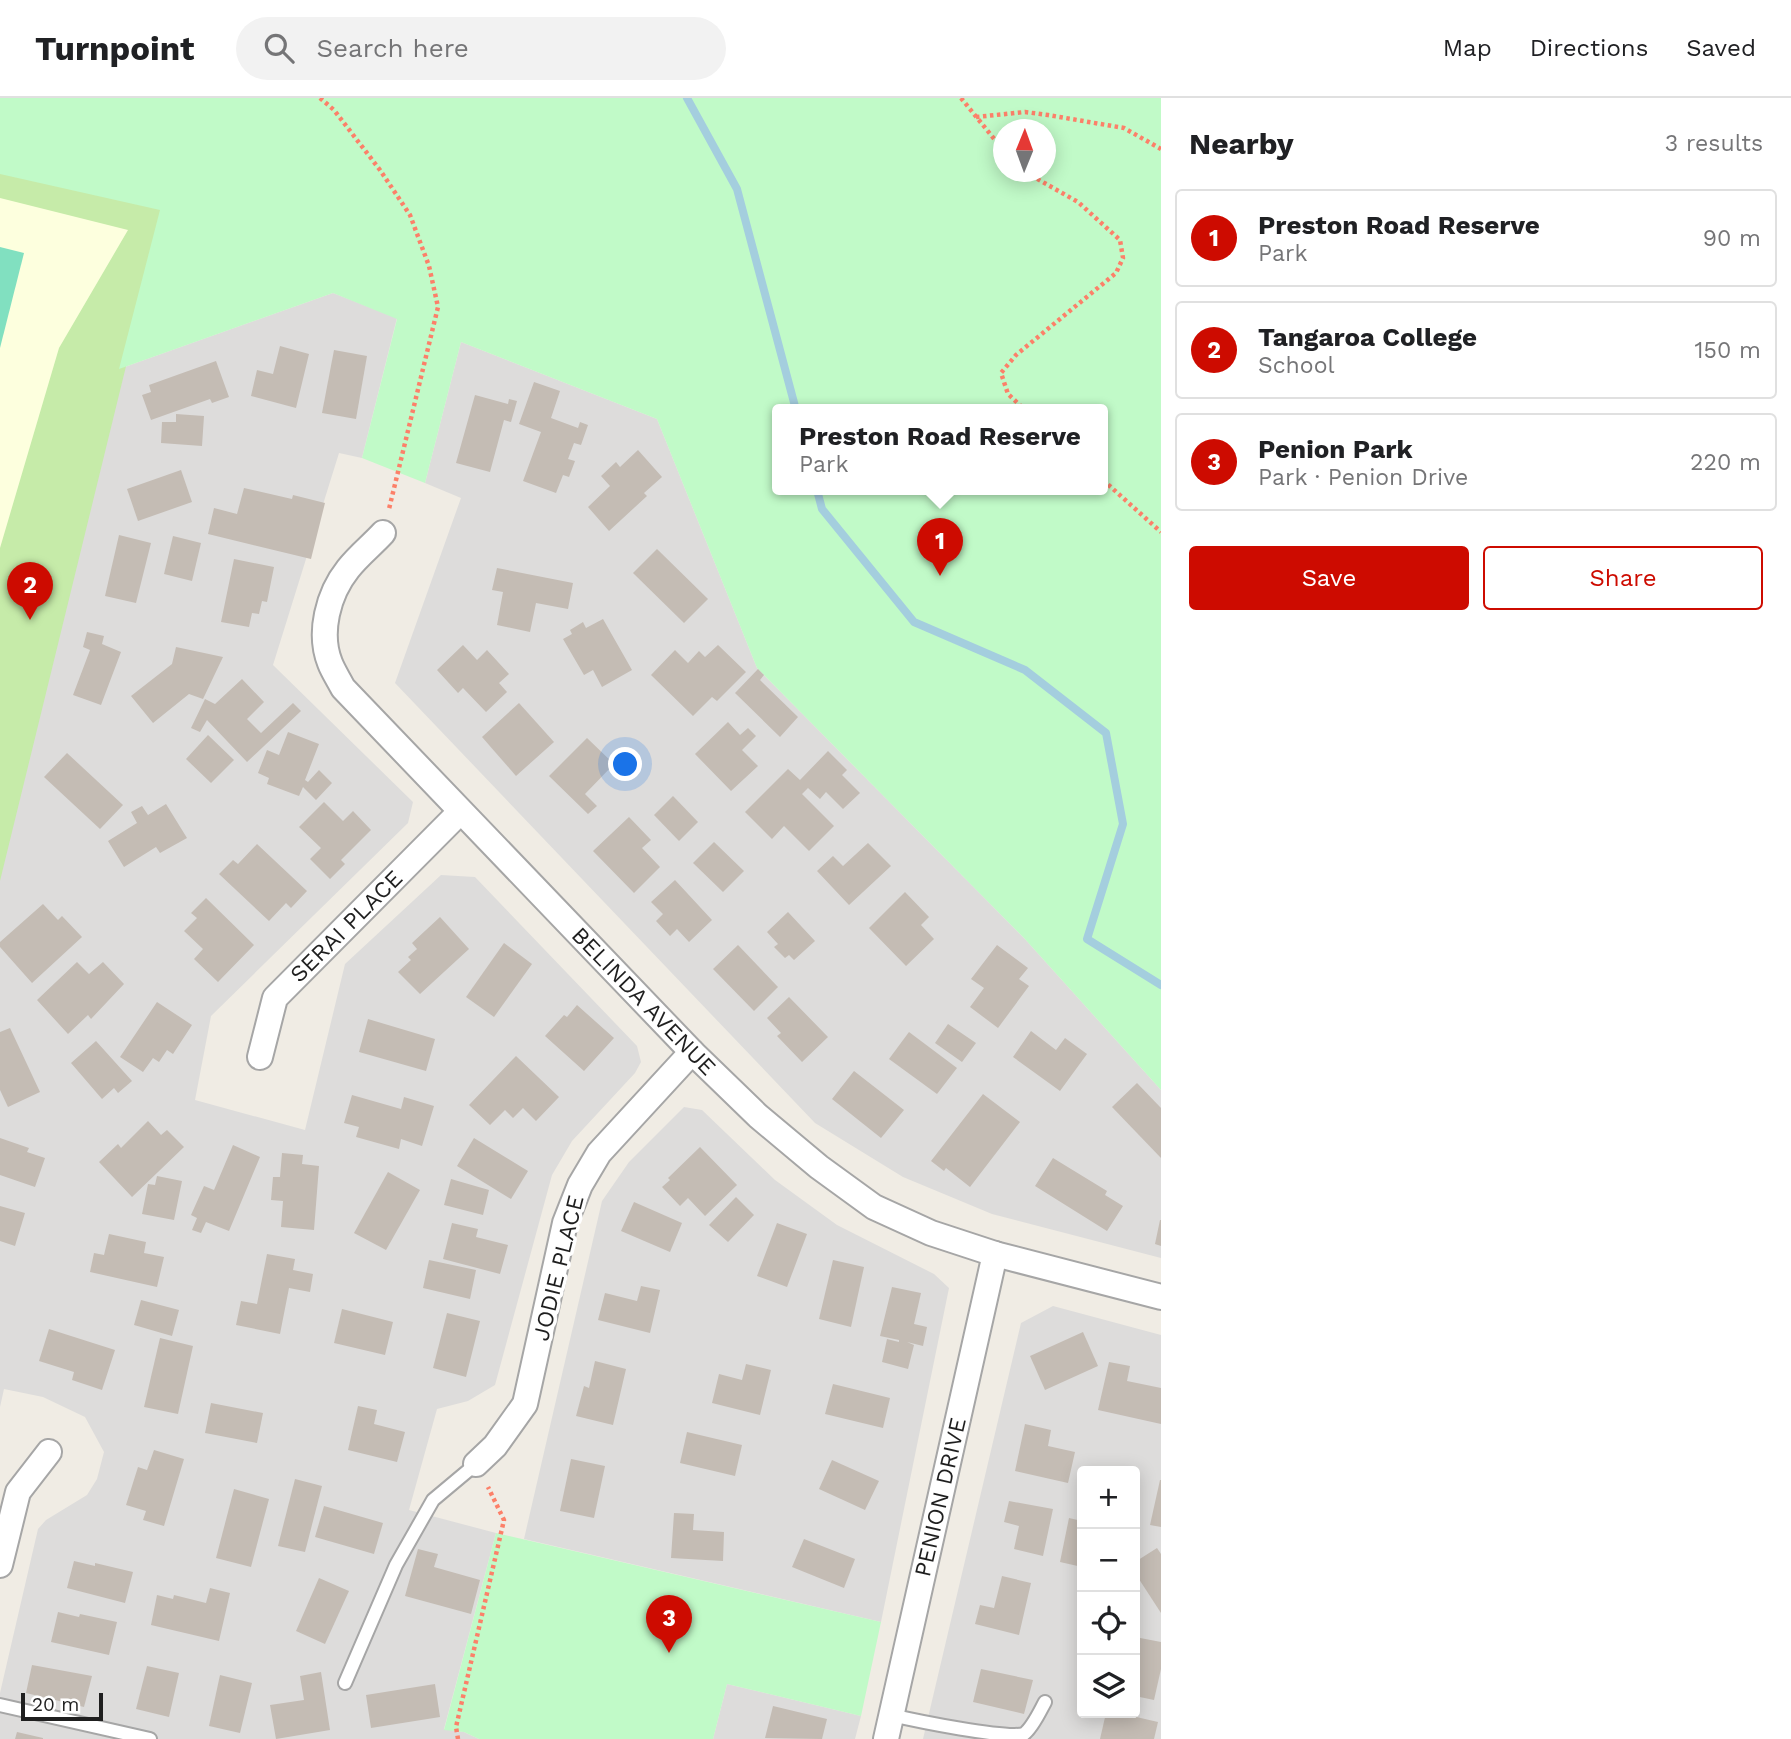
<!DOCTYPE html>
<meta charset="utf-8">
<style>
body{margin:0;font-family:"Work Sans",sans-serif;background:#f2f2f2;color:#202124}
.controls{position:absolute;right:21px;bottom:21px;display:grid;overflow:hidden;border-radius:7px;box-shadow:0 4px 18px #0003}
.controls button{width:63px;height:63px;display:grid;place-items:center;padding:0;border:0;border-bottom:2px solid #e0e0e0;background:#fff;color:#202124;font:35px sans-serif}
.compass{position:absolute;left:993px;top:21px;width:63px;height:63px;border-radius:50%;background:#fff;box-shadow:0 4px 18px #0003;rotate:1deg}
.scale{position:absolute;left:21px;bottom:18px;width:82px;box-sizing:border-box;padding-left:7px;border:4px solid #1f1f1f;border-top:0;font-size:19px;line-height:24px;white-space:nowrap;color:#1f1f1f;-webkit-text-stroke:5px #fff;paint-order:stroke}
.you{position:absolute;left:626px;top:667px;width:24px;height:24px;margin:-18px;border:5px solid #fff;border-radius:50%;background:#1a73e8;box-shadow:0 0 0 10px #1a73e833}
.badge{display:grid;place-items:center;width:46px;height:46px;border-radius:50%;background:#cd0b00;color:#fff;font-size:23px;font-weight:700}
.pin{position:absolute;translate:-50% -58px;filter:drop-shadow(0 2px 4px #0008)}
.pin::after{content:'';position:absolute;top:37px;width:24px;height:21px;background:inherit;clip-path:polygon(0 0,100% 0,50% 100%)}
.popup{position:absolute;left:772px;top:306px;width:336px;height:91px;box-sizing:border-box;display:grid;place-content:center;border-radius:7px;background:#fff;filter:drop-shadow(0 2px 5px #0005);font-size:23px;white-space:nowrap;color:#757577}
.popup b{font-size:26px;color:#202124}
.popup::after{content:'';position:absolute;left:50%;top:100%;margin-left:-14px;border:14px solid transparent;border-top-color:#fff}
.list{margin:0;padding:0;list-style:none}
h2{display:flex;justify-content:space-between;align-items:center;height:91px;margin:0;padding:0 28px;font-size:30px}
h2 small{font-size:23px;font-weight:400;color:#757577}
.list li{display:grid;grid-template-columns:46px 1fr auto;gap:21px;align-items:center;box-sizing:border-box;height:98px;margin:0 14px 14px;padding:0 14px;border:2px solid #e0e0e0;border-radius:7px}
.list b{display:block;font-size:26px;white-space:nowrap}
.list p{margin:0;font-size:23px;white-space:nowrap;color:#757577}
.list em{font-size:23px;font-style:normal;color:#757577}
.actions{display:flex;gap:14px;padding:21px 28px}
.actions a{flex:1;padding:16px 0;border:2px solid #cd0b00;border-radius:7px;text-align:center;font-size:24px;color:#cd0b00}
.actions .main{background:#cd0b00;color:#fff}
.icon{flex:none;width:38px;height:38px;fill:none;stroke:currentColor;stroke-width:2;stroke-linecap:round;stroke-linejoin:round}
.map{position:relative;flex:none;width:1161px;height:1641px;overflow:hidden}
header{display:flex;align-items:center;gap:42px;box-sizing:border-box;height:98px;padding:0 35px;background:#fff;border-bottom:2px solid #e0e0e0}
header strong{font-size:33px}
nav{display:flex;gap:38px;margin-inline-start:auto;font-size:24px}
.search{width:490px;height:63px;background:#f2f2f2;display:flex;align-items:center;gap:18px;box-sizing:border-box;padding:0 24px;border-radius:38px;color:#757577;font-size:26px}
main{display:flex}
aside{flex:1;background:#fff}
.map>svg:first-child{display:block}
.residential{fill:#dddcdb;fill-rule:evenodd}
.education{fill:#fdffde}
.grass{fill:#c6eba9}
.park{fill:#c1fac8;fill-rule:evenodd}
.pitch{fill:#81e0c0}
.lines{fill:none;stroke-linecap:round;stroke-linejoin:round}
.stream{stroke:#a4cede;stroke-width:8}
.building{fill:#c4bcb4}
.service-casing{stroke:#a6a6a6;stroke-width:16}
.minor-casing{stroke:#a6a6a6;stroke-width:28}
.path{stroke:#fc8069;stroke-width:4.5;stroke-dasharray:3.5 3.5;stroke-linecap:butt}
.service{stroke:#fff;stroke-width:12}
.minor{stroke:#fff;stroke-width:24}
.labels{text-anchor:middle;stroke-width:7;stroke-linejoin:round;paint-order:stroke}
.street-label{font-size:23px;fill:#1f1f1f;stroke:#fff}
</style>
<header>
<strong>Turnpoint</strong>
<div class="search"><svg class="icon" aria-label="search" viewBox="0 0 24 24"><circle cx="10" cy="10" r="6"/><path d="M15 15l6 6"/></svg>Search here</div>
<nav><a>Map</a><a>Directions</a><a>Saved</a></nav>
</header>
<main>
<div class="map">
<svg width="1161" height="1641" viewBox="0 0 1161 1641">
<rect width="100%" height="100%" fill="#f0ece4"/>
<g class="residential">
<polygon points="333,195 397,220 362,360 339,355 273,567 413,704 408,725 211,918 195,1002 305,1032 345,866 441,777 475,779 637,948 641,964 635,975 572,1043 552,1077 495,1287 468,1303 437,1311 409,1412 496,1435 444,1631 464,1634 479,1641 0,1641 0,1595 38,1431 46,1422 87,1397 97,1381 104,1354 85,1319 43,1299 4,1291 0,1309 0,772 119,271"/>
<polygon points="461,244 657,321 757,570 1024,840 1161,992 1161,1160 992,1116 903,1079 815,1025 395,585 461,400 425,385"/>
<polygon points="684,1009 702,1012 775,1082 837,1127 934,1176 949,1190 881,1524 524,1441 602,1103 629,1064"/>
<path d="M1053,1208L1161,1237V1641H923L1021,1225ZM1082,1373H1135V1615H1082Z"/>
<polygon points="727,1586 861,1618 855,1641 713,1641"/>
</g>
<polygon class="education" points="0,76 160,112 0,772"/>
<polygon class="grass" points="0,62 165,109 0,783 0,450 59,250 128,132 0,100"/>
<g class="park">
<path d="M0,0H1161V992L1024,840L757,570L657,321L461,244L425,385L362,360L397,221L333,195L119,271L160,112L0,76ZM1004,32H1046V74H1004ZM777,312H1103V392H777Z"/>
<polygon points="496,1435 881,1524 861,1618 727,1586 713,1641 479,1641 464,1634 444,1632"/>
</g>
<polygon class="pitch" points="0,149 24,155 0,250"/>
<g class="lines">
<g class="stream">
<polyline points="687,0 737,91 796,312"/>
<polyline points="817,392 822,411 914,524 1025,572 1106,635 1123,726 1087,841 1161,887"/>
</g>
</g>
<g class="building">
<polygon points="280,248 309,256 296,310 251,298 257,272 273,276"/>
<polygon points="334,252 367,258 356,321 322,315"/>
<polygon points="216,263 229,299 212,305 210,301 151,322 142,297 151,294 149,287"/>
<polygon points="534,284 560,293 551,320 578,330 580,324 588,327 581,347 574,345 568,361 575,363 569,379 563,377 556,395 523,383 541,334 519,326"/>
<polygon points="475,297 508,306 509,301 517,303 511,324 504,322 490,374 456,365"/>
<polygon points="176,316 204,318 202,348 161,345 162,324 176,324"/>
<polygon points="638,352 662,379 644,395 647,398 609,433 588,409 610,388 601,378 616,364 620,369"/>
<polygon points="181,372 192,404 138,423 127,391"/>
<polygon points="244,390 292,401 293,397 325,405 311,461 208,436 214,410 237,416"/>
<polygon points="119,437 151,445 136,505 105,498"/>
<polygon points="173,438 201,445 192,483 164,476"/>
<polygon points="657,451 708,501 684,525 633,475"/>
<polygon points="234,461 274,469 267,504 262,503 259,516 252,515 249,529 221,524"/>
<polygon points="497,470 573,485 568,511 536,505 530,534 497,527 503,494 492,492"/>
<polygon points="603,521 632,572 602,589 593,572 584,577 563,541 572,536 570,532 583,524 586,530"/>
<polygon points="87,534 104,538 102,546 121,554 101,607 73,597 90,552 83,549"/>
<polygon points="463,547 477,562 487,552 509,576 499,585 507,594 486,614 463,590 458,595 437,572"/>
<polygon points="718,547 746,574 717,603 712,599 693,618 651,577 675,552 688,565 699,553 705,559"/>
<polygon points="176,549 223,559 203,601 189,596 153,625 131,598 172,566"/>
<polygon points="758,571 764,577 760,582 798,619 780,639 735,595"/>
<polygon points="242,581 264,604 247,621 261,635 293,605 301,613 247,664 207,622 200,634 191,630 205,601 215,606"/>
<polygon points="519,605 554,644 516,678 482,639"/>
<polygon points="728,624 740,637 748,630 756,638 742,652 758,668 731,693 695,656"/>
<polygon points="288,634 319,646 305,682 308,684 319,672 332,685 316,702 303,689 299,698 267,686 269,680 258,675 267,652 279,657"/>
<polygon points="208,637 234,662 211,685 186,661"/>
<polygon points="587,640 614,666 585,696 597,708 588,716 549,678"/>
<polygon points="828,653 847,672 842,677 860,695 843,711 826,694 820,701 808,690 802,696 834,728 809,753 784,728 772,741 745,714 788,671 800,682"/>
<polygon points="67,655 123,707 100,731 44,679"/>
<polygon points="673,698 698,724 679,743 654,717"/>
<polygon points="324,704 343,723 353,713 371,732 341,762 345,766 330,781 310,761 321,750 299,729"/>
<polygon points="166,706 187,740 160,755 156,749 124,769 108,743 137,725 131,714 142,708 148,717"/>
<polygon points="629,719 651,742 642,750 660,769 634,795 593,753"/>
<polygon points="714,744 744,773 723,794 693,765"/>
<polygon points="868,745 891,768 849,807 817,773 833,758 843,768"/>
<polygon points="257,746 307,793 291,810 286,805 269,823 219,776 233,762 238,766"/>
<polygon points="675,782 712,822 689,844 677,831 670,838 656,823 663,816 651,804"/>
<polygon points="905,794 929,819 921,827 934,841 906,868 869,830"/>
<polygon points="206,800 254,847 218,884 194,861 203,851 184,833 197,820 191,815"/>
<polygon points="43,806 58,822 62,818 82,839 32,885 0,849 0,844"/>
<polygon points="788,814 815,843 794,862 789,857 785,860 774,849 778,846 767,834"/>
<polygon points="440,819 469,851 420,896 398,874 411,862 408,859 417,851 412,845"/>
<polygon points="504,845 532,866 494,919 466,899"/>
<polygon points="738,847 778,889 754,913 713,871"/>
<polygon points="997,847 1028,870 1019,881 1029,888 998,930 970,909 984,890 971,881"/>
<polygon points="77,864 89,876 103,864 124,886 91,921 88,917 68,936 37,902"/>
<polygon points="789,899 828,939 802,964 777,938 781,935 767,920"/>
<polygon points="157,904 192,927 173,956 167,952 159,964 153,960 143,974 120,959"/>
<polygon points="577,907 614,940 584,973 545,938 564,917 567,919"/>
<polygon points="368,921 435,941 426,973 359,954"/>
<polygon points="948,926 976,945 962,964 935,945"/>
<polygon points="10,930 40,994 8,1009 0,992 0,934"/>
<polygon points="1031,933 1056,952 1065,940 1087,956 1060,993 1013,959"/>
<polygon points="909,934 957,970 937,996 889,961"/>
<polygon points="96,943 132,983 118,995 114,990 102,1001 71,965"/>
<polygon points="516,958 559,999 536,1023 523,1010 513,1020 505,1012 490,1027 469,1007"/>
<polygon points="854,973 904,1012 881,1040 832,1001"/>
<polygon points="1137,985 1161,1010 1161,1060 1112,1009"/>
<polygon points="983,996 1020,1024 970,1089 946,1070 944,1073 931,1063"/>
<polygon points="352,997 401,1011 404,999 434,1008 422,1048 401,1041 399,1051 356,1039 359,1029 344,1025"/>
<polygon points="148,1023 161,1037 167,1032 184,1049 132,1099 99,1064 118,1046 121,1050"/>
<polygon points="0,1040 29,1050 27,1054 45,1060 35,1089 0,1077"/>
<polygon points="474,1040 528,1073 511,1101 457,1068"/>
<polygon points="233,1047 260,1059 229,1133 206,1124 201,1135 192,1132 197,1120 191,1117 204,1088 214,1092"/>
<polygon points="700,1049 737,1087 705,1118 688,1100 680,1108 662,1089 670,1082 668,1080"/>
<polygon points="282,1055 303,1057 302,1066 319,1068 314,1132 281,1129 283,1103 271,1102 273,1079 280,1079"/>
<polygon points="1053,1060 1107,1093 1105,1097 1123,1108 1107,1133 1035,1088"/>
<polygon points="388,1074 420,1092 386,1152 354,1135"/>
<polygon points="157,1078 182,1083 174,1122 142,1116 148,1086 155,1087"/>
<polygon points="451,1081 489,1092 483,1117 444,1107"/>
<polygon points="736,1099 754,1117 728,1144 709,1127"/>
<polygon points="634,1104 682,1125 670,1154 621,1133"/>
<polygon points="0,1108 25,1115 15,1148 0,1143"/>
<polygon points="1160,1122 1161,1122 1161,1148 1155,1146"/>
<polygon points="452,1125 478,1131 476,1139 508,1147 500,1176 443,1161"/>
<polygon points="777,1125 807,1136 787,1189 757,1178"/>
<polygon points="109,1136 146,1144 144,1155 164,1159 157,1189 90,1174 94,1155 104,1157"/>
<polygon points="267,1156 295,1161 293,1172 313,1176 310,1194 289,1190 280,1236 236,1227 241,1203 257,1206"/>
<polygon points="429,1162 476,1172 470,1201 423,1190"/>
<polygon points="833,1162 864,1169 851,1229 819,1221"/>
<polygon points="641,1188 660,1192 650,1235 598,1222 605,1195 637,1203"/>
<polygon points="892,1189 921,1195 914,1226 927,1229 923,1248 907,1244 914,1247 908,1271 882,1264 887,1241 899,1244 899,1242 880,1238"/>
<polygon points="141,1202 179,1212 172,1238 134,1227"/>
<polygon points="342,1211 393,1224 385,1257 334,1245"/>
<polygon points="447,1215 480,1223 466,1279 433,1270"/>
<polygon points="49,1231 115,1252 102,1292 72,1282 74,1274 39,1263"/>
<polygon points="1083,1234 1098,1268 1045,1292 1030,1258"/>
<polygon points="160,1240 193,1248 178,1316 144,1309"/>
<polygon points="595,1263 626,1271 613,1327 576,1318 584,1288 589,1290"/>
<polygon points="1109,1264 1130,1268 1127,1283 1161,1290 1161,1326 1098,1312"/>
<polygon points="746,1266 771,1272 760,1317 712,1305 719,1276 742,1282"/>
<polygon points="833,1286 890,1300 883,1330 825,1316"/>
<polygon points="211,1305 263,1315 257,1345 205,1335"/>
<polygon points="358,1308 377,1312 374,1326 405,1334 397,1364 348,1352"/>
<polygon points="1025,1326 1051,1332 1048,1348 1075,1354 1068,1385 1015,1373"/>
<polygon points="687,1334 742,1347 735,1378 680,1365"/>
<polygon points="154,1352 184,1361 164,1428 143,1422 146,1413 126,1407 138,1369 147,1372"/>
<polygon points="571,1361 605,1368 594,1420 560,1413"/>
<polygon points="832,1362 879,1383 865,1412 819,1391"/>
<polygon points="295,1381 322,1388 305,1454 278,1448"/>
<polygon points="1160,1382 1161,1382 1161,1429 1150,1427"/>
<polygon points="234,1391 269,1401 251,1469 216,1460"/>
<polygon points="1009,1403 1053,1411 1043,1458 1014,1451 1019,1428 1004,1424"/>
<polygon points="324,1408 383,1425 374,1456 315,1439"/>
<polygon points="674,1415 694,1416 693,1432 724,1434 723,1463 671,1460"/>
<polygon points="1069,1420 1082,1423 1082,1469 1060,1464"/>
<polygon points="804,1441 855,1461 844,1490 792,1469"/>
<polygon points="1157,1450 1161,1456 1161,1515 1135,1475 1135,1464"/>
<polygon points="418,1451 438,1456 434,1469 480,1482 471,1516 405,1498"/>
<polygon points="74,1463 95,1468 95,1465 133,1474 125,1505 67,1490"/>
<polygon points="1002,1478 1031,1485 1019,1537 975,1526 980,1507 994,1510"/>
<polygon points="319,1480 349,1493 325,1546 296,1533"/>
<polygon points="210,1490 230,1495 219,1543 151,1527 157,1497 173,1501 174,1497 206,1505"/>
<polygon points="58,1514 79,1519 80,1516 117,1524 109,1557 51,1544"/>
<polygon points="1135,1539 1161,1544 1161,1571 1154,1602 1135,1598"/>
<polygon points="32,1567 92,1578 84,1609 26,1595"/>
<polygon points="147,1568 179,1575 169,1619 136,1611"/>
<polygon points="981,1571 1033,1582 1024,1616 973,1604"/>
<polygon points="321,1574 330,1632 276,1641 270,1607 304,1602 300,1578"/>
<polygon points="220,1577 252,1585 240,1635 209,1628"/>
<polygon points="435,1586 440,1619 371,1630 366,1597"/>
<polygon points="773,1608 827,1621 822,1641 765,1640"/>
<polygon points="1106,1615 1119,1615 1158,1624 1154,1641 1100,1641"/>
<polygon points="17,1634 43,1640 43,1641 15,1641"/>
</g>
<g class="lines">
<defs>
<g id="service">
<polyline points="345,1585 396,1467 433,1402 476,1366"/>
<polyline points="0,1607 150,1641"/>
<path d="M891,1617C917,1623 1005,1641 1024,1636C1033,1629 1040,1613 1045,1604"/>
</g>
<g id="minor">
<path d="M383,435C372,447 358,458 348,471C328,496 318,535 330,565C333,573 339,582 343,590L692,954L758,1018L819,1069L874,1109L931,1135L995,1156L1161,1199"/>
<polyline points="260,959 275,900 460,714"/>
<polyline points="476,1366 495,1348 525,1306 565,1125 580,1087 599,1055 692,954"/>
<polyline points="0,1467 18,1394 49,1354"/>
<polyline points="886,1641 995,1156"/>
</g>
</defs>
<use href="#service" class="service-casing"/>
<use href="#minor" class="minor-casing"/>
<g class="path">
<polyline points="320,0 334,12 380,72 410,117 429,168 438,209 389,411"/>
<polyline points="961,0 1004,53"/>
<polyline points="976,19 1025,14 1048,17 1124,30 1161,51"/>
<polyline points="1025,74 1078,104 1120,142 1123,160 1116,175 1016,257 1001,275 1008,296 1025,312"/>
<polyline points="1103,382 1161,434"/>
<polyline points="458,1641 456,1629 504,1422 488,1389"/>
</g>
<use href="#service" class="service"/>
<use href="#minor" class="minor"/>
</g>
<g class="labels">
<g class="street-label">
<text transform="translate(346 828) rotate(-45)" y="8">SERAI PLACE</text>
<text transform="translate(644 903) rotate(46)" y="8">BELINDA AVENUE</text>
<text transform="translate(558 1170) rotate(-76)" y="8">JODIE PLACE</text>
<text transform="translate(940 1399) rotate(-77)" y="8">PENION DRIVE</text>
</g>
</g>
</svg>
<div class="controls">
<button>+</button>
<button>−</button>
<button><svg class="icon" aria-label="locate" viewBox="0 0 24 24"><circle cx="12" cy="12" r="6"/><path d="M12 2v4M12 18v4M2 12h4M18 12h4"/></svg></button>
<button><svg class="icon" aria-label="layers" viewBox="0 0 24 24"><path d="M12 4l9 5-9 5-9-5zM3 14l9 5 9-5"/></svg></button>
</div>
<svg class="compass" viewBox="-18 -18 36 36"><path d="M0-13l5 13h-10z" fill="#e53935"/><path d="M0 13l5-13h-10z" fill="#757577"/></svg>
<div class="scale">20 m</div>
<div class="you"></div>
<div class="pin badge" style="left:940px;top:478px">1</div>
<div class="popup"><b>Preston Road Reserve</b>Park</div>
<div class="pin badge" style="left:30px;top:522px">2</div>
<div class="pin badge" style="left:669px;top:1555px">3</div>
</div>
<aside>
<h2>Nearby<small>3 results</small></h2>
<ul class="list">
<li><span class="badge">1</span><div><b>Preston Road Reserve</b><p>Park</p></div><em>90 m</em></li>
<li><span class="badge">2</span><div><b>Tangaroa College</b><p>School</p></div><em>150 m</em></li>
<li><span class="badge">3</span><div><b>Penion Park</b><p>Park · Penion Drive</p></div><em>220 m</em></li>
</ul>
<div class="actions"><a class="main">Save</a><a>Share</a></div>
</aside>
</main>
